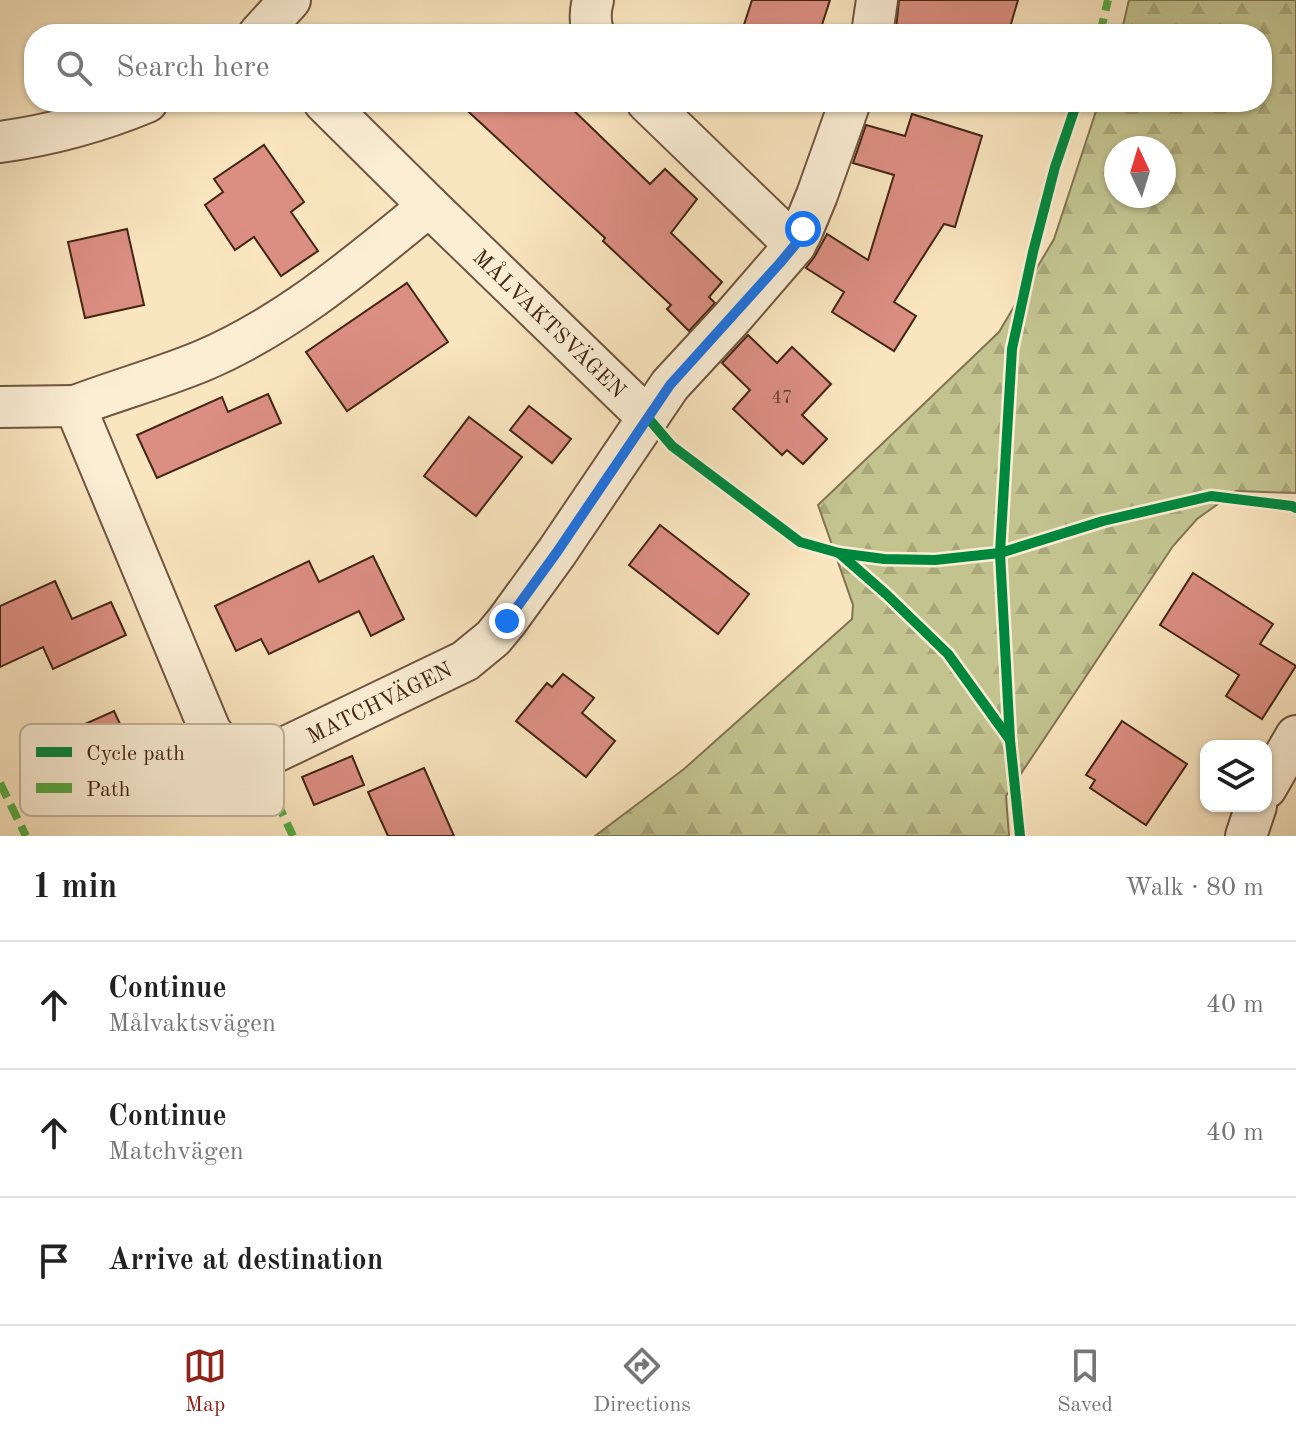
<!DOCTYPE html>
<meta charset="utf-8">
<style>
body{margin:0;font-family:"Old Standard TT",serif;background:#f6f6f6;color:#222}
.controls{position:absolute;right:24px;bottom:24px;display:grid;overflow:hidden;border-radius:16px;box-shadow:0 2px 6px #0004}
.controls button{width:72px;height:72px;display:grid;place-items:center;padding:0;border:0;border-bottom:2px solid #e0e0e0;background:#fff;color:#222;font:40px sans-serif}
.compass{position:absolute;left:1104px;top:136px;width:72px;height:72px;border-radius:50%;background:#fff;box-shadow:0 2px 6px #0004;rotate:356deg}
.stop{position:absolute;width:24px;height:24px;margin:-18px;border:6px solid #1a73e8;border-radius:50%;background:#fff}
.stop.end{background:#1a73e8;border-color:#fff;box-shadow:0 2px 8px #0008}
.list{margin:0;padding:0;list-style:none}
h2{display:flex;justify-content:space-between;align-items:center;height:104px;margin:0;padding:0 32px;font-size:34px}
h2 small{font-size:26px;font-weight:400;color:#767676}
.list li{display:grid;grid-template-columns:52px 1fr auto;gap:24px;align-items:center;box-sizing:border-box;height:128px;padding:0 32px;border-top:2px solid #e0e0e0}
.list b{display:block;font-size:30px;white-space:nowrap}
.list p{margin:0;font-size:26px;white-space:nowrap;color:#767676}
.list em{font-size:26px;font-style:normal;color:#767676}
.icon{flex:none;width:44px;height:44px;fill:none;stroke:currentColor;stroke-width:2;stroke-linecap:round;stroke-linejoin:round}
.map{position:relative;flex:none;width:1296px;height:836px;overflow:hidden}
.search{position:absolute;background:#fff;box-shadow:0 2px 6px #0004;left:24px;right:24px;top:24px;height:88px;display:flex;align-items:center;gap:20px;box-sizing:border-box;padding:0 28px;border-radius:32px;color:#767676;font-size:30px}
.sheet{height:488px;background:#fff}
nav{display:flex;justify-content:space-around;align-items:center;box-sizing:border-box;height:112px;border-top:2px solid #e0e0e0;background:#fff;font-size:22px;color:#767676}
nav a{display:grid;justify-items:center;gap:4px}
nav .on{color:#8f2418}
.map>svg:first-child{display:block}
.forest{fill:url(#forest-firs);stroke:#827452;stroke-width:2;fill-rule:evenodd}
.building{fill:#db8e82;stroke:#432514;stroke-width:2}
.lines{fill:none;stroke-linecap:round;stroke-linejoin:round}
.minor-casing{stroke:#70553f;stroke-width:44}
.minor{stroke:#fbeed5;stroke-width:40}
.quiet{stroke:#56aa42;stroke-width:8;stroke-dasharray:16 8;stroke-linecap:butt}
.cycleway-casing{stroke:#fbeed5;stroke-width:15}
.cycleway{stroke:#00873e;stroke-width:10}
.route{stroke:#1a73e8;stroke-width:10}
.labels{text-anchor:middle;stroke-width:6;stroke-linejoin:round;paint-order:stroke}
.number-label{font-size:18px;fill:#693f30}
.street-label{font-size:22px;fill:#432514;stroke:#fbeed5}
.key{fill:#fbeed5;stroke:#c4b29b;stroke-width:2}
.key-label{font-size:22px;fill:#432514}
</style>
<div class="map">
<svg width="1296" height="836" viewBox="0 0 1296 836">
<defs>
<pattern id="forest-firs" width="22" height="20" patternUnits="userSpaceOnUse" patternTransform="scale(2)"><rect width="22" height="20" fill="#c2c38f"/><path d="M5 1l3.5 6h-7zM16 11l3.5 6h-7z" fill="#a8a77a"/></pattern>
</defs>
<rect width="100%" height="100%" fill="#f9e5bf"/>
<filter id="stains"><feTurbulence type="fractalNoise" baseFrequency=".0025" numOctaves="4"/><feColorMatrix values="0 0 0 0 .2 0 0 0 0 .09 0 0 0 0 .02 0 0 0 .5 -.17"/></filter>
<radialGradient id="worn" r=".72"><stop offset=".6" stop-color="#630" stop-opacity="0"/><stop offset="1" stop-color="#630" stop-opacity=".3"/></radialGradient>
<path class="forest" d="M1129,0H1296V493L1236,491L1197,519L1173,546L1006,796L1009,836H595L684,769L852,619L853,605L818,505L999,332L1054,239L1099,102H1262V34H1121ZM1116,148H1164V196H1116Z"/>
<g class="building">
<polygon points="752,0 830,0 819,34 741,34"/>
<polygon points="899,0 1018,0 1008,34 916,34 896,29"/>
<polygon points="458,102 565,102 650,184 665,169 697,199 671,233 722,282 709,297 715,303 689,331 667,309 671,305 603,241 605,238"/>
<polygon points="912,114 982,136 955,227 944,224 894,302 916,316 894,351 832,312 844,292 806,268 815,256 827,234 868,260 894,175 853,163 866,125 905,136"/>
<polygon points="264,145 304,202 291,212 318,251 281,276 254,237 235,250 205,205 223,192 214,179"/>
<polygon points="127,229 144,305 85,318 68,242"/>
<polygon points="407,283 448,342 347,411 306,352"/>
<polygon points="748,335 777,363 792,347 831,384 802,415 827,439 803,464 787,450 782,455 733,409 750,390 722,363"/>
<polygon points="268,394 281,423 157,478 137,435 222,397 228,412"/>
<polygon points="529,406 571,439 552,463 510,430"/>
<polygon points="469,417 522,457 476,516 424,476"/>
<polygon points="660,525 749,594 718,634 629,565"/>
<polygon points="373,556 404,619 371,636 359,611 269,654 261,639 236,651 215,606 309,561 319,582"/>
<polygon points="1193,573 1273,624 1260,644 1296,666 1262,719 1226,696 1239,675 1160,625"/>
<polygon points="55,581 72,619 111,602 126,635 53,669 43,647 0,667 0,606"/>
<polygon points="563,674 594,698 582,713 615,741 586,777 516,721 547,683 552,687"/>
<polygon points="114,711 141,770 76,800 49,740"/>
<polygon points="1122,721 1187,764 1146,825 1090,788 1095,780 1086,775"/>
<polygon points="352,756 364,785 314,805 302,777"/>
<polygon points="424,768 454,836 388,836 368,792"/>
</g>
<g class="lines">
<defs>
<g id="minor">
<path d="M593,0C590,11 590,24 594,34"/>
<polyline points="259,34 290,0"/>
<polyline points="872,34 877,0"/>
<polyline points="324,102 429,206 648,418"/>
<polyline points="647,102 795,245"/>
<path d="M0,142C51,135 99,122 147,102"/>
<path d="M429,206C358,264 287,325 202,361C161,378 117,390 75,406L210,730C227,755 239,761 269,755L465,661L493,638L507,621L557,552L670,385L731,319L795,245L803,229L817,195L850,102"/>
<polyline points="0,407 75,406"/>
<polyline points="1266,788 1296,736"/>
<polyline points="1246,836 1256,806"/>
</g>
</defs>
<use href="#minor" class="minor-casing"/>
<use href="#minor" class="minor"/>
<g class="quiet">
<polyline points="1100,34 1108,0"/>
<polyline points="256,758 293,836"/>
<polyline points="0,783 26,836"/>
</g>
<defs>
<g id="cycleway">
<polyline points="648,418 672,446 800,542 839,553 884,559 935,560 1000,553 1103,521 1211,496 1292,506 1296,508"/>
<polyline points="839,553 886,594 948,654 1010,740"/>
<polyline points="1020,836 1010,740 1000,553 1012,349 1033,252 1055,167 1077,102"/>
</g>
</defs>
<use href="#cycleway" class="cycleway-casing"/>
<use href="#cycleway" class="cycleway"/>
</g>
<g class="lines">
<polyline class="route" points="507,621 557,552 670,385 780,263 795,245 803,229"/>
</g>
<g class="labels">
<g class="number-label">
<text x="782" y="403">47</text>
</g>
<g class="street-label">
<text transform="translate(550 323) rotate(44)" y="8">MÅLVAKTSVÄGEN</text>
<text transform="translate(379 702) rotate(-26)" y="8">MATCHVÄGEN</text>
</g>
</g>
<rect x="20" y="724" width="264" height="92" rx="12" class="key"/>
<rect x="36" y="747" width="36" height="10" fill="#00873e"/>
<rect x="36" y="783" width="36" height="10" fill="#56aa42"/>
<g class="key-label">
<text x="86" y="760">Cycle path</text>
<text x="86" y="796">Path</text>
</g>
<rect width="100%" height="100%" filter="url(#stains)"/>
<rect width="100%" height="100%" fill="url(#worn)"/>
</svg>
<div class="controls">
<button><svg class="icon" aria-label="layers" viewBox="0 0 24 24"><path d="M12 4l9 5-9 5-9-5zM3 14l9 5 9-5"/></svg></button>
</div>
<svg class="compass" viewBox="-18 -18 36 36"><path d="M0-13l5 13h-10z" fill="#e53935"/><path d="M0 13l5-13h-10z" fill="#767676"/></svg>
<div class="stop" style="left:803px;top:229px"></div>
<div class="stop end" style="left:507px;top:621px"></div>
<div class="search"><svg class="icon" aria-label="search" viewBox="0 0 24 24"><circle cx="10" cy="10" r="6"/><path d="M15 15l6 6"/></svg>Search here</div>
</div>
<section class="sheet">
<h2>1 min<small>Walk · 80 m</small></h2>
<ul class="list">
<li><svg class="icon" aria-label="ahead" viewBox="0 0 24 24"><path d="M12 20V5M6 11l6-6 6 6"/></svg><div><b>Continue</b><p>Målvaktsvägen</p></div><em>40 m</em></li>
<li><svg class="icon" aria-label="ahead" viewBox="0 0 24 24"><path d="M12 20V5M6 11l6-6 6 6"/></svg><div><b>Continue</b><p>Matchvägen</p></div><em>40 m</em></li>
<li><svg class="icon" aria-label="arrive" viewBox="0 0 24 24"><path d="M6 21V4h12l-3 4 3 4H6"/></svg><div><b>Arrive at destination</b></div></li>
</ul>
</section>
<nav>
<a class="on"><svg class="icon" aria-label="map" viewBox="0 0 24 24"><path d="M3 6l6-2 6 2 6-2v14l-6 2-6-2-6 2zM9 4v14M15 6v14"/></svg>Map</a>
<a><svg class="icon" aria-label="directions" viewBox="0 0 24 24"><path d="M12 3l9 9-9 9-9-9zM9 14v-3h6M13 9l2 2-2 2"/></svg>Directions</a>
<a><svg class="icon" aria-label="saved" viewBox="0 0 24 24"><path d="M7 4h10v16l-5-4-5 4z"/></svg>Saved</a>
</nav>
